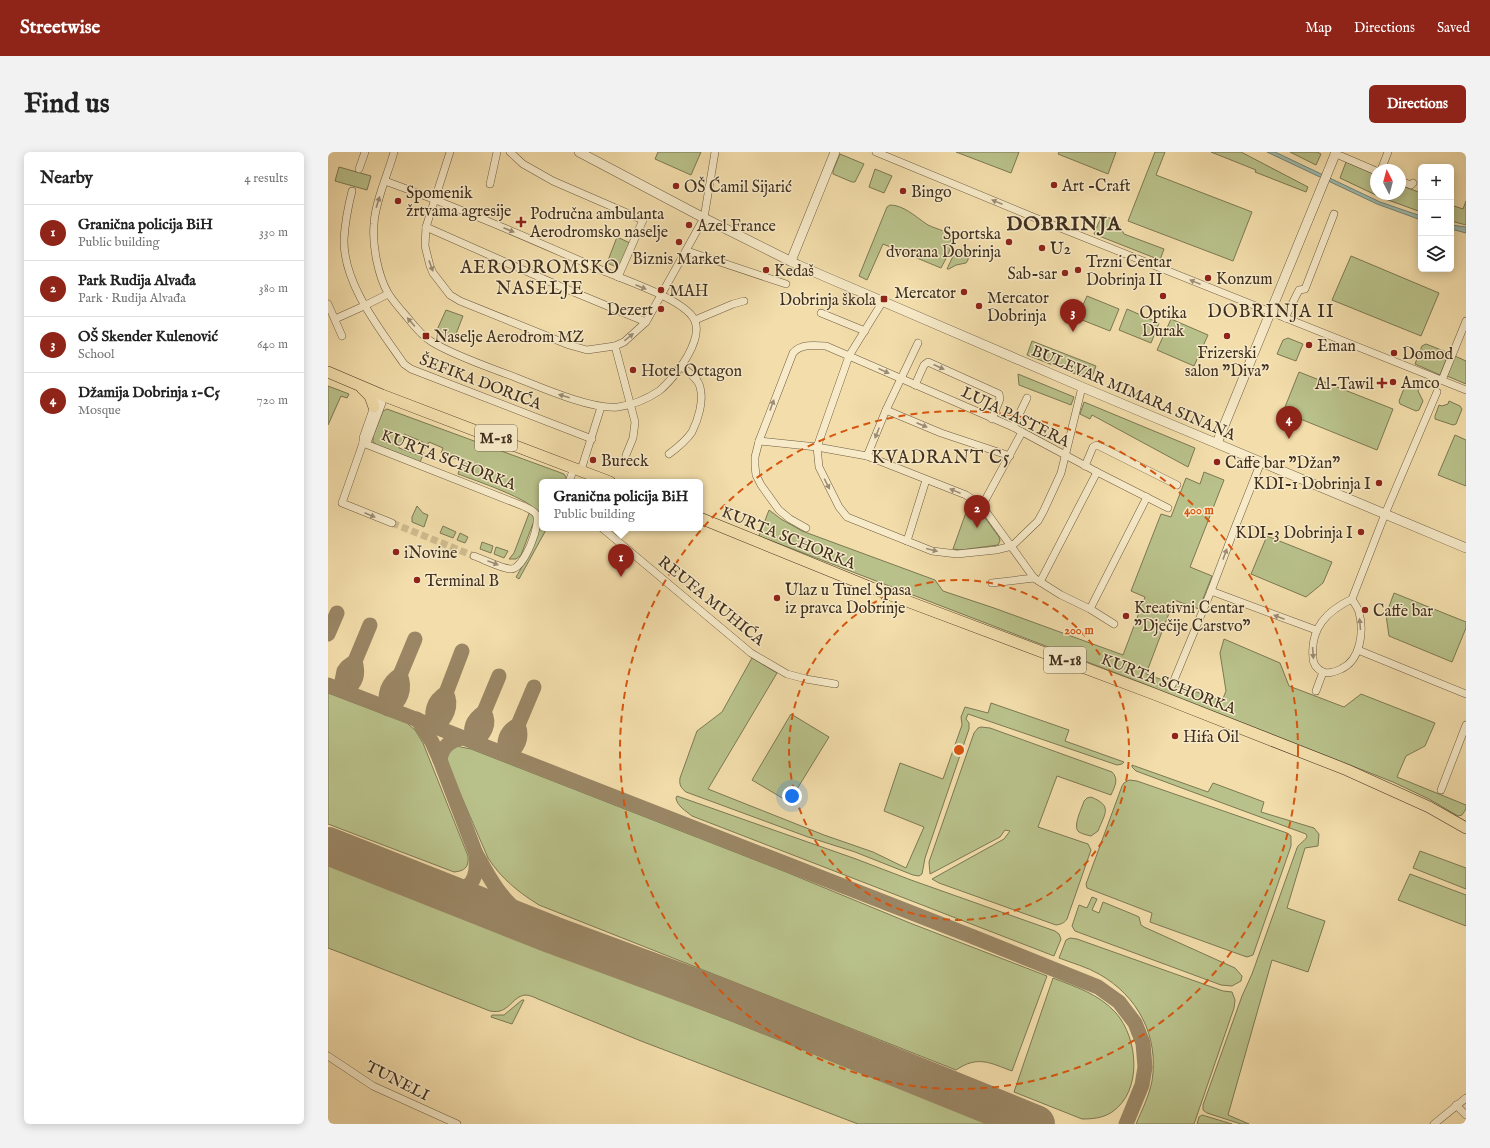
<!DOCTYPE html>
<meta charset="utf-8">
<style>
body{margin:0;font-family:"IM FELL English",serif;background:#f2f2f2;color:#222}
.controls{position:absolute;right:12px;top:12px;display:grid;overflow:hidden;border-radius:6px;box-shadow:0 2px 10px #0003}
.controls button{width:36px;height:36px;display:grid;place-items:center;padding:0;border:0;border-bottom:1px solid #e0e0e0;background:#fff;color:#222;font:20px sans-serif}
.compass{position:absolute;left:1042px;top:12px;width:36px;height:36px;border-radius:50%;background:#fff;box-shadow:0 2px 10px #0003;rotate:354deg}
.you{position:absolute;left:464px;top:644px;width:14px;height:14px;margin:-10px;border:3px solid #fff;border-radius:50%;background:#1a73e8;box-shadow:0 0 0 6px #1a73e833}
.badge{display:grid;place-items:center;width:26px;height:26px;border-radius:50%;background:#8f2418;color:#fff;font-size:13px;font-weight:700}
.pin{position:absolute;translate:-50% -33px;filter:drop-shadow(0 1px 2px #0008)}
.pin::after{content:'';position:absolute;top:21px;width:14px;height:12px;background:inherit;clip-path:polygon(0 0,100% 0,50% 100%)}
.popup{position:absolute;left:211px;top:327px;width:164px;height:52px;box-sizing:border-box;display:grid;place-content:center;border-radius:6px;background:#fff;filter:drop-shadow(0 1px 3px #0005);font-size:13px;white-space:nowrap;color:#767676}
.popup b{font-size:15px;color:#222}
.popup::after{content:'';position:absolute;left:50%;top:100%;margin-left:-8px;border:8px solid transparent;border-top-color:#fff}
.list{margin:0;padding:0;list-style:none}
h2{display:flex;justify-content:space-between;align-items:center;height:52px;margin:0;padding:0 16px;font-size:17px}
h2 small{font-size:13px;font-weight:400;color:#767676}
.list li{display:grid;grid-template-columns:26px 1fr auto;gap:12px;align-items:center;box-sizing:border-box;height:56px;padding:0 16px;border-top:1px solid #e0e0e0}
.list b{display:block;font-size:15px;white-space:nowrap}
.list p{margin:0;font-size:13px;white-space:nowrap;color:#767676}
.list em{font-size:13px;font-style:normal;color:#767676}
.icon{flex:none;width:22px;height:22px;fill:none;stroke:currentColor;stroke-width:2;stroke-linecap:round;stroke-linejoin:round}
.map{position:relative;flex:none;width:1138px;height:972px;overflow:hidden;border-radius:6px}
header{display:flex;align-items:center;gap:24px;box-sizing:border-box;height:56px;padding:0 20px;background:#8f2418;color:#fff}
header strong{font-size:19px}
nav{display:flex;gap:22px;margin-inline-start:auto;font-size:14px}
.intro{display:flex;align-items:center;justify-content:space-between;box-sizing:border-box;height:96px;padding:0 24px}
h1{margin:0;font-size:28px}
.button{padding:10px 18px;border-radius:6px;background:#8f2418;color:#fff;font-size:14px;font-weight:700}
main{display:flex;gap:24px;padding:0 24px}
aside{flex:1;background:#fff;border-radius:6px;box-shadow:0 2px 10px #0003}
.map>svg:first-child{display:block}
.green{fill:#b9c18a;stroke:#7c7854}
.water{fill:#9cbbae;stroke:#778375}
.lines{fill:none;stroke-linecap:round;stroke-linejoin:round}
.taxiway{stroke:#9a8665;stroke-width:15}
.runway{stroke:#9a8665;stroke-width:38}
.minor-tunnel{stroke:#cfbb8f;stroke-width:7;stroke-dasharray:7 3.5;stroke-linecap:butt}
.minor-casing{stroke:#6d5b42;stroke-width:8}
.tertiary-casing{stroke:#6d5b42;stroke-width:10}
.primary-casing{stroke:#402f1f;stroke-width:12}
.minor{stroke:#f7eac8;stroke-width:7}
.tertiary{stroke:#f7eac8;stroke-width:9}
.primary{stroke:#f3deab;stroke-width:11}
.oneway{fill:#9c8c74}
.ring{fill:none;stroke:#d7550e;stroke-width:2;stroke-dasharray:7 5}
.poi-dot{fill:#8f2418;stroke:#f7eac8;stroke-width:1.5}
.labels{text-anchor:middle;stroke-width:3;stroke-linejoin:round;paint-order:stroke}
.shield{fill:#f7eac8;stroke:#776752;stroke-width:1}
.shield-label{font-size:15px;font-weight:bold;fill:#402f1f}
.poi-label{font-size:16px;fill:#402f1f;stroke:#f7eac8;text-anchor:start}
.street-label{font-size:16px;fill:#402f1f;stroke:#f7eac8}
.quarter-label{font-size:18px;letter-spacing:1px;fill:#402f1f;stroke:#f7eac8}
.district-label{font-size:20px;font-weight:bold;letter-spacing:1px;fill:#402f1f;stroke:#f7eac8}
.centre{fill:#d7550e;stroke:#f7eac8;stroke-width:2}
.ring-label{font-size:12px;text-anchor:middle;font-weight:bold;fill:#d7550e;stroke:#f7eac8;stroke-width:3;stroke-linejoin:round;paint-order:stroke}
</style>
<header>
<strong>Streetwise</strong>
<nav><a>Map</a><a>Directions</a><a>Saved</a></nav>
</header>
<div class="intro"><h1>Find us</h1><a class="button">Directions</a></div>
<main>
<aside>
<h2>Nearby<small>4 results</small></h2>
<ul class="list">
<li><span class="badge">1</span><div><b>Granična policija BiH</b><p>Public building</p></div><em>330 m</em></li>
<li><span class="badge">2</span><div><b>Park Rudija Alvađa</b><p>Park · Rudija Alvađa</p></div><em>380 m</em></li>
<li><span class="badge">3</span><div><b>OŠ Skender Kulenović</b><p>School</p></div><em>640 m</em></li>
<li><span class="badge">4</span><div><b>Džamija Dobrinja 1-C5</b><p>Mosque</p></div><em>720 m</em></li>
</ul>
</aside>
<div class="map">
<svg width="1138" height="972" viewBox="0 0 1138 972">
<rect width="100%" height="100%" fill="#f3deab"/>
<filter id="stains"><feTurbulence type="fractalNoise" baseFrequency=".005" numOctaves="4"/><feColorMatrix values="0 0 0 0 .2 0 0 0 0 .09 0 0 0 0 .02 0 0 0 .5 -.17"/></filter>
<radialGradient id="worn" r=".72"><stop offset=".6" stop-color="#630" stop-opacity="0"/><stop offset="1" stop-color="#630" stop-opacity=".3"/></radialGradient>
<g class="green">
<polygon points="330,0 373,0 363,23 327,7"/>
<polygon points="628,0 691,0 683,21"/>
<polygon points="731,0 788,0 780,22 730,2"/>
<polygon points="827,0 837,0 828,23 924,60 905,109 800,69"/>
<polygon points="883,0 913,0 980,35 978,40 927,20 928,18"/>
<polygon points="962,0 989,0 993,2 988,13"/>
<polygon points="512,2 536,12 527,30 524,30 505,22 505,19"/>
<polygon points="1018,10 1048,23 1048,42 1072,42 1072,33 1093,41 1093,60 1052,45 1012,26"/>
<polygon points="11,15 43,24 39,38 7,29"/>
<polygon points="547,17 564,24 556,41 541,35"/>
<polygon points="1138,49 1138,73 1123,69 1123,53 1135,57"/>
<path d="M562,53C575,53 587,64 597,71C604,77 620,77 623,87C625,96 617,108 613,116L555,92L539,128L531,124L559,55Z"/>
<polygon points="774,63 789,69 796,82 836,97 832,108 766,82"/>
<polygon points="289,85 302,91 291,116 279,111"/>
<path d="M633,98L637,99L640,101V108L638,111L628,113L621,117H619C623,109 625,101 633,98Z"/>
<polygon points="1023,104 1111,141 1093,184 1004,148"/>
<polygon points="759,144 791,157 782,179 749,166"/>
<polygon points="799,157 831,171 823,191 791,178"/>
<polygon points="118,158 135,164 126,187 108,180"/>
<polygon points="843,167 880,183 866,214 829,198"/>
<polygon points="960,186 975,192 968,209 949,202 955,188"/>
<polygon points="704,189 768,214 763,228 699,203"/>
<polygon points="1098,192 1121,201 1112,223 1087,212 1094,194"/>
<polygon points="1127,204 1138,209 1138,232 1119,224"/>
<polygon points="971,220 1065,257 1049,298 955,260"/>
<polygon points="690,222 746,245 743,253 691,233"/>
<polygon points="1081,233 1091,237 1090,239 1095,249 1091,258 1088,259 1072,252 1071,249 1077,234"/>
<polygon points="0,234 21,242 19,246 13,244 0,273"/>
<polygon points="1121,249 1132,254 1134,257 1128,272 1125,273 1107,267 1107,264 1111,253 1114,254 1120,252"/>
<polygon points="756,250 867,296 860,315 764,263 762,267 752,262"/>
<path d="M59,257L236,322L238,325V330H214V376H219L191,427L188,425C196,412 216,377 211,362C206,348 146,328 130,322L134,309L113,301L115,296L101,290L98,296L94,295L95,290L76,282L71,296L90,303L92,299L96,301L92,310L49,293L45,290V284L55,259Z"/>
<polygon points="1127,283 1138,288 1138,334 1110,323"/>
<polygon points="876,320 896,328 862,415 884,424 871,457 846,448 818,522 894,549 898,539 892,501 896,487 952,511 961,534 1016,555 1033,542 1107,571 1097,594 1078,604 1069,625 1138,653 1138,657 1134,663 1130,664 1101,647 1065,630 814,531 431,384 441,358 453,367 474,379 607,428 615,439 666,456 795,503 817,445 803,439 833,362 843,365 858,326 872,332"/>
<polygon points="641,352 650,356 671,385 672,389 670,393 633,398 625,397"/>
<polygon points="89,354 95,361 100,363 96,375 84,370 84,365"/>
<polygon points="202,359 205,364 206,369 193,403 188,407 181,407 186,401"/>
<polygon points="115,374 128,380 125,386 112,381"/>
<polygon points="132,381 140,385 137,391 129,388"/>
<polygon points="939,384 1004,410 995,431 978,445 923,422"/>
<polygon points="154,390 165,394 163,401 152,397"/>
<polygon points="168,395 180,399 176,406 166,402"/>
<polygon points="1066,441 1138,470 1138,476 1124,510 1061,484 1058,463"/>
<path d="M424,506L449,521L380,637L496,683L545,700L578,716L596,675L556,659L572,611L615,627L634,573L633,565L637,555L660,561L663,551L741,578L737,589L796,610L794,612L789,613L640,562L638,567L641,571V577L597,706L594,722L591,724L585,723L527,700L480,685L358,640C353,636 351,633 352,626L369,579L394,560Z"/>
<path d="M0,541L79,571L87,578L95,591L140,704C141,715 137,719 126,720L0,672Z"/>
<polygon points="463,562 501,585 461,650 424,628"/>
<path d="M653,575L662,576L784,620C791,627 787,634 783,643L729,624L710,675L760,692L763,698L739,767C736,771 734,772 728,773L611,731L604,727L676,687L682,679L677,678L672,685L602,722L601,710L646,581L650,576Z"/>
<path d="M128,594L143,597L458,720L582,771L719,824L684,919C662,911 650,903 628,918L211,753C190,740 173,726 160,706L119,611C119,603 120,598 128,594Z"/>
<path d="M804,613L880,640L885,631L936,650L933,660L986,676L991,682L990,694L977,696L959,756L997,769L980,820L944,808L900,963L921,972H913L879,961L875,958V953L914,844L924,822L969,696C971,691 978,689 979,684L978,682L808,619L804,615Z"/>
<polygon points="801,628 809,629 959,681 963,684 963,694 925,803 919,805 916,804 822,770 824,761 759,736 758,732 794,634 796,631"/>
<path d="M349,644L528,707L583,728L727,779L731,782L733,787L726,804L364,664C358,659 349,654 348,646Z"/>
<path d="M763,645C785,654 777,661 770,679L763,684C759,683 754,682 751,680C744,675 754,656 756,649L759,646Z"/>
<polygon points="1092,699 1138,716 1138,737 1085,716"/>
<path d="M0,710L664,972H530L313,889L210,847C206,845 201,843 197,843C183,845 181,863 162,859L16,802L0,796Z"/>
<polygon points="1082,722 1138,743 1138,774 1070,748"/>
<polygon points="764,745 769,747 764,758 771,761 775,750 809,764 811,765 813,773 816,775 907,816 914,824 913,829 904,834 893,833 747,779 744,774 751,753 759,756"/>
<path d="M742,786L749,787L895,839L904,840L907,848L906,856L866,972H808C814,958 821,944 824,929C831,884 810,844 771,822C759,815 744,811 731,806L738,788Z"/>
<path d="M725,826C748,835 771,842 788,861C810,886 815,939 784,960C775,966 765,967 754,967L686,940Z"/>
<polygon points="194,848 196,848 184,872 163,865 164,863 176,863"/>
<polygon points="874,963 904,972 869,972 871,965"/>
</g>
<g class="water">
<polygon points="939,0 947,0 1052,50 1093,64 1093,68 1049,52"/>
<polygon points="1123,73 1138,75 1138,81 1123,77"/>
</g>
<g class="lines">
<g class="taxiway">
<polyline points="0,482 9,461"/>
<path d="M27,509C31,523 28,531 17,539L14,529L16,519L19,515L27,509L42,473"/>
<path d="M72,523C78,536 73,551 60,557C55,543 60,530 72,523Z"/>
<polyline points="72,523 87,487"/>
<polyline points="0,533 643,784 770,835 791,850 807,871 815,891 817,915 814,933 798,972"/>
<path d="M118,541C125,553 118,568 107,574C102,561 105,549 118,541Z"/>
<polyline points="118,541 134,499"/>
<path d="M156,560C163,572 156,583 146,590C140,577 145,567 156,560Z"/>
<polyline points="156,560 171,524"/>
<polyline points="89,567 104,590 112,608"/>
<path d="M190,573C195,586 190,596 179,603C174,590 178,579 190,573Z"/>
<polyline points="190,573 206,535"/>
<path d="M134,586C122,589 114,594 112,608L148,702"/>
<path d="M103,735C134,739 151,741 148,702C156,715 163,730 173,742C186,760 207,771 225,783"/>
</g>
<polyline class="runway" points="0,694 225,783 401,848 708,972"/>
<polyline class="minor-tunnel" points="64,371 146,404"/>
<defs>
<g id="minor">
<polyline points="122,0 98,75 97,94 102,114 105,121 122,143 132,149 241,193 259,198 287,194 296,190 318,170 376,66 387,0"/>
<polyline points="182,0 195,12 225,29 315,68 290,125"/>
<polyline points="548,0 705,65 1138,238"/>
<polyline points="1013,4 1048,19"/>
<polyline points="31,17 37,0"/>
<polyline points="1053,18 1060,0"/>
<path d="M57,29C132,56 205,88 278,120C300,129 350,146 364,164C380,184 347,226 331,239C319,247 305,253 290,255C265,258 214,236 189,226C161,215 129,205 104,190C94,184 86,174 79,165C72,157 65,149 60,141C50,124 44,92 46,72C47,50 60,22 66,0"/>
<polyline points="1072,29 1083,33 1085,31"/>
<polyline points="162,32 169,0"/>
<path d="M24,39C20,55 17,71 16,87C15,132 52,177 76,212L83,217L264,287"/>
<polyline points="98,75 236,136 318,170"/>
<polyline points="359,99 458,132"/>
<polyline points="555,149 521,204 489,295 491,315 511,355 519,365 604,399 629,402 668,398 684,394 710,369 716,358 733,321 754,235"/>
<polyline points="0,152 14,184"/>
<polyline points="493,161 537,179"/>
<polyline points="957,166 971,138 977,137 1006,62"/>
<polyline points="7,167 36,154 60,142"/>
<polyline points="367,168 405,152 416,149"/>
<polyline points="287,194 307,270 305,286 298,303"/>
<polyline points="1114,228 1138,169"/>
<polyline points="587,233 596,213 600,210 671,242 672,247 664,267"/>
<polyline points="54,243 48,249 35,286 35,291 14,351 64,371"/>
<polyline points="558,258 613,281 682,304"/>
<polyline points="685,275 699,246"/>
<polyline points="431,289 489,295 539,304 638,343 654,354 706,426 733,443 762,457 786,472"/>
<path d="M35,291L195,354C199,356 205,358 208,362C214,371 196,417 183,417C174,417 155,407 146,404"/>
<polyline points="35,291 40,288 54,251 54,243"/>
<path d="M341,302C349,296 358,289 364,280C370,268 376,249 372,235C370,226 360,220 353,214"/>
<polyline points="539,304 558,258 590,191"/>
<polyline points="757,314 765,295 769,293 849,333"/>
<polyline points="253,318 273,255"/>
<polyline points="241,330 246,316"/>
<polyline points="654,354 694,280"/>
<polyline points="274,376 423,501 459,522 478,527 507,532"/>
<path d="M478,376L462,367L451,358L433,333L428,323L427,314V305L431,289L465,201C472,192 486,193 498,194L685,275L769,320L840,356"/>
<polyline points="579,389 598,328"/>
<polyline points="712,430 769,320"/>
<polyline points="664,431 706,426"/>
<polyline points="883,439 988,478"/>
<path d="M1024,447C1026,451 1030,456 1031,460C1036,479 1033,508 1013,517C1007,520 1001,522 995,520C989,517 985,512 985,506C982,476 999,459 1024,447L1057,362L1109,240"/>
<polyline points="762,457 819,345"/>
<polyline points="1030,498 1138,542"/>
<polyline points="844,533 883,439 908,373 933,310"/>
<polyline points="988,539 995,520"/>
<polyline points="1113,638 1138,573"/>
<polyline points="0,904 45,934 129,972"/>
<polyline points="1128,953 1138,963"/>
<polyline points="1106,972 1138,946"/>
</g>
<g id="tertiary">
<polyline points="251,0 376,66 470,113 754,235 1138,396"/>
<polyline points="463,109 507,0"/>
<polyline points="889,291 1008,0"/>
</g>
<g id="primary">
<polyline points="0,220 54,243 282,330"/>
<polyline points="34,236 42,244 46,255"/>
<polyline points="372,366 544,436 826,542 1019,618 1101,655 1138,676"/>
</g>
</defs>
<use href="#minor" class="minor-casing"/>
<use href="#tertiary" class="tertiary-casing"/>
<use href="#primary" class="primary-casing"/>
<use href="#minor" class="minor"/>
<use href="#tertiary" class="tertiary"/>
<use href="#primary" class="primary"/>
</g>
<defs><path id="oneway-solid" d="M-6-.8H1V-3.2L6.5 0L1 3.2V.8H-6Z"/></defs>
<g class="oneway">
<use href="#oneway-solid" transform="translate(50 50) rotate(-72)"/>
<use href="#oneway-solid" transform="translate(669 50) rotate(-158)"/>
<use href="#oneway-solid" transform="translate(181 78) rotate(23)"/>
<use href="#oneway-solid" transform="translate(103 114) rotate(70)"/>
<use href="#oneway-solid" transform="translate(867 130) rotate(-158)"/>
<use href="#oneway-solid" transform="translate(313 135) rotate(23)"/>
<use href="#oneway-solid" transform="translate(83 170) rotate(-131)"/>
<use href="#oneway-solid" transform="translate(301 185) rotate(-39)"/>
<use href="#oneway-solid" transform="translate(611 215) rotate(24)"/>
<use href="#oneway-solid" transform="translate(556 219) rotate(24)"/>
<use href="#oneway-solid" transform="translate(236 244) rotate(-164)"/>
<use href="#oneway-solid" transform="translate(444 253) rotate(-70)"/>
<use href="#oneway-solid" transform="translate(594 273) rotate(23)"/>
<use href="#oneway-solid" transform="translate(549 281) rotate(112)"/>
<use href="#oneway-solid" transform="translate(499 332) rotate(63)"/>
<use href="#oneway-solid" transform="translate(627 339) rotate(-158)"/>
<use href="#oneway-solid" transform="translate(42 363) rotate(23)"/>
<use href="#oneway-solid" transform="translate(604 398) rotate(14)"/>
<use href="#oneway-solid" transform="translate(897 402) rotate(-70)"/>
<use href="#oneway-solid" transform="translate(165 411) rotate(21)"/>
<use href="#oneway-solid" transform="translate(951 465) rotate(-159)"/>
<use href="#oneway-solid" transform="translate(1032 472) rotate(-95)"/>
<use href="#oneway-solid" transform="translate(985 501) rotate(86)"/>
</g>
<g class="ring">
<circle cx="631" cy="598" r="170"/>
<circle cx="631" cy="598" r="339"/>
</g>
<g class="poi-dot">
<circle cx="726" cy="33" r="4"/>
<circle cx="348" cy="34" r="4"/>
<circle cx="575" cy="39" r="4"/>
<circle cx="70" cy="49" r="4"/>
<path d="M191 64h4v4h4v4h-4v4h-4v-4h-4v-4h4z"/>
<circle cx="361" cy="73" r="4"/>
<circle cx="351" cy="90" r="4"/>
<circle cx="681" cy="90" r="4"/>
<circle cx="714" cy="96" r="4"/>
<circle cx="438" cy="118" r="4"/>
<circle cx="750" cy="118" r="4"/>
<circle cx="737" cy="121" r="4"/>
<circle cx="880" cy="126" r="4"/>
<circle cx="333" cy="138" r="4"/>
<circle cx="636" cy="140" r="4"/>
<circle cx="835" cy="144" r="4"/>
<rect x="552" y="143" width="8" height="8" rx="2"/>
<circle cx="651" cy="154" r="4"/>
<circle cx="333" cy="157" r="4"/>
<rect x="94" y="180" width="8" height="8" rx="2"/>
<circle cx="899" cy="184" r="4"/>
<circle cx="981" cy="193" r="4"/>
<circle cx="1066" cy="201" r="4"/>
<circle cx="305" cy="218" r="4"/>
<circle cx="1065" cy="230" r="4"/>
<path d="M1052 225h4v4h4v4h-4v4h-4v-4h-4v-4h4z"/>
<circle cx="265" cy="308" r="4"/>
<circle cx="889" cy="310" r="4"/>
<circle cx="1051" cy="331" r="4"/>
<circle cx="1033" cy="380" r="4"/>
<circle cx="68" cy="400" r="4"/>
<circle cx="89" cy="428" r="4"/>
<circle cx="449" cy="446" r="4"/>
<circle cx="1037" cy="458" r="4"/>
<circle cx="798" cy="464" r="4"/>
<circle cx="847" cy="584" r="4"/>
</g>
<g class="labels">
<g class="shield">
<rect x="147" y="273" width="42" height="26" rx="3"/>
<rect x="716" y="495" width="42" height="26" rx="3"/>
</g>
<g class="shield-label">
<text x="168" y="291">M-18</text>
<text x="737" y="513">M-18</text>
</g>
<g class="poi-label">
<text x="734" y="39">Art -Craft</text>
<text x="356" y="40">OŠ Ćamil Sijarić</text>
<text x="583" y="45">Bingo</text>
<text x="78" y="46">Spomenik<tspan x="78" dy="18">žrtvama agresije</tspan></text>
<text x="202" y="67">Područna ambulanta<tspan x="202" dy="18">Aerodromsko naselje</tspan></text>
<text x="369" y="79">Azel France</text>
<text x="673" y="87" text-anchor="end">Sportska<tspan x="673" dy="18">dvorana Dobrinja</tspan></text>
<text x="722" y="102">U2</text>
<text x="351" y="112" text-anchor="middle">Biznis Market</text>
<text x="758" y="115">Trzni Centar<tspan x="758" dy="18">Dobrinja II</tspan></text>
<text x="446" y="124">Kedaš</text>
<text x="729" y="127" text-anchor="end">Sab-sar</text>
<text x="888" y="132">Konzum</text>
<text x="341" y="144">MAH</text>
<text x="628" y="146" text-anchor="end">Mercator</text>
<text x="659" y="151">Mercator<tspan x="659" dy="18">Dobrinja</tspan></text>
<text x="548" y="153" text-anchor="end">Dobrinja škola</text>
<text x="325" y="163" text-anchor="end">Dezert</text>
<text x="835" y="166" text-anchor="middle">Optika<tspan x="835" dy="18">Durak</tspan></text>
<text x="106" y="190">Naselje Aerodrom MZ</text>
<text x="989" y="199">Eman</text>
<text x="899" y="206" text-anchor="middle">Frizerski<tspan x="899" dy="18">salon "Diva"</tspan></text>
<text x="1074" y="207">Domod</text>
<text x="313" y="224">Hotel Octagon</text>
<text x="1073" y="236">Amco</text>
<text x="1046" y="237" text-anchor="end">Al-Tawil</text>
<text x="273" y="314">Bureck</text>
<text x="897" y="316">Caffe bar "Džan"</text>
<text x="1043" y="337" text-anchor="end">KDI-1 Dobrinja I</text>
<text x="1025" y="386" text-anchor="end">KDI-3 Dobrinja I</text>
<text x="76" y="406">iNovine</text>
<text x="97" y="434">Terminal B</text>
<text x="457" y="443">Ulaz u Tunel Spasa<tspan x="457" dy="18">iz pravca Dobrinje</tspan></text>
<text x="806" y="461">Kreativni Centar<tspan x="806" dy="18">"Dječije Carstvo"</tspan></text>
<text x="1045" y="464">Caffe bar</text>
<text x="855" y="590">Hifa Oil</text>
</g>
<g class="street-label">
<text transform="translate(153 229) rotate(21)" y="6">ŠEFIKA DORIĆA</text>
<text transform="translate(806 240) rotate(23)" y="6">BULEVAR MIMARA SINANA</text>
<text transform="translate(688 264) rotate(26)" y="6">LUJA PASTERA</text>
<text transform="translate(121 307) rotate(21)" y="6">KURTA SCHORKA</text>
<text transform="translate(461 385) rotate(22)" y="6">KURTA SCHORKA</text>
<text transform="translate(384 448) rotate(39)" y="6">REUFA MUHIĆA</text>
<text transform="translate(841 531) rotate(21)" y="6">KURTA SCHORKA</text>
<text transform="translate(70 928) rotate(27)" y="6">TUNELI</text>
</g>
<g class="quarter-label">
<text x="212" y="121">AERODROMSKO<tspan x="212" dy="21">NASELJE</tspan></text>
<text x="943" y="165">DOBRINJA II</text>
<text x="613" y="311">KVADRANT C5</text>
</g>
<g class="district-label">
<text x="736" y="78">DOBRINJA</text>
</g>
</g>
<circle cx="631" cy="598" r="6" class="centre"/>
<g class="ring-label">
<text x="871" y="362">400 m</text>
<text x="751" y="482">200 m</text>
</g>
<rect width="100%" height="100%" filter="url(#stains)"/>
<rect width="100%" height="100%" fill="url(#worn)"/>
</svg>
<div class="controls">
<button>+</button>
<button>−</button>
<button><svg class="icon" aria-label="layers" viewBox="0 0 24 24"><path d="M12 4l9 5-9 5-9-5zM3 14l9 5 9-5"/></svg></button>
</div>
<svg class="compass" viewBox="-18 -18 36 36"><path d="M0-13l5 13h-10z" fill="#e53935"/><path d="M0 13l5-13h-10z" fill="#767676"/></svg>
<div class="you"></div>
<div class="pin badge" style="left:293px;top:425px">1</div>
<div class="popup"><b>Granična policija BiH</b>Public building</div>
<div class="pin badge" style="left:649px;top:376px">2</div>
<div class="pin badge" style="left:745px;top:180px">3</div>
<div class="pin badge" style="left:961px;top:287px">4</div>
</div>
</main>
